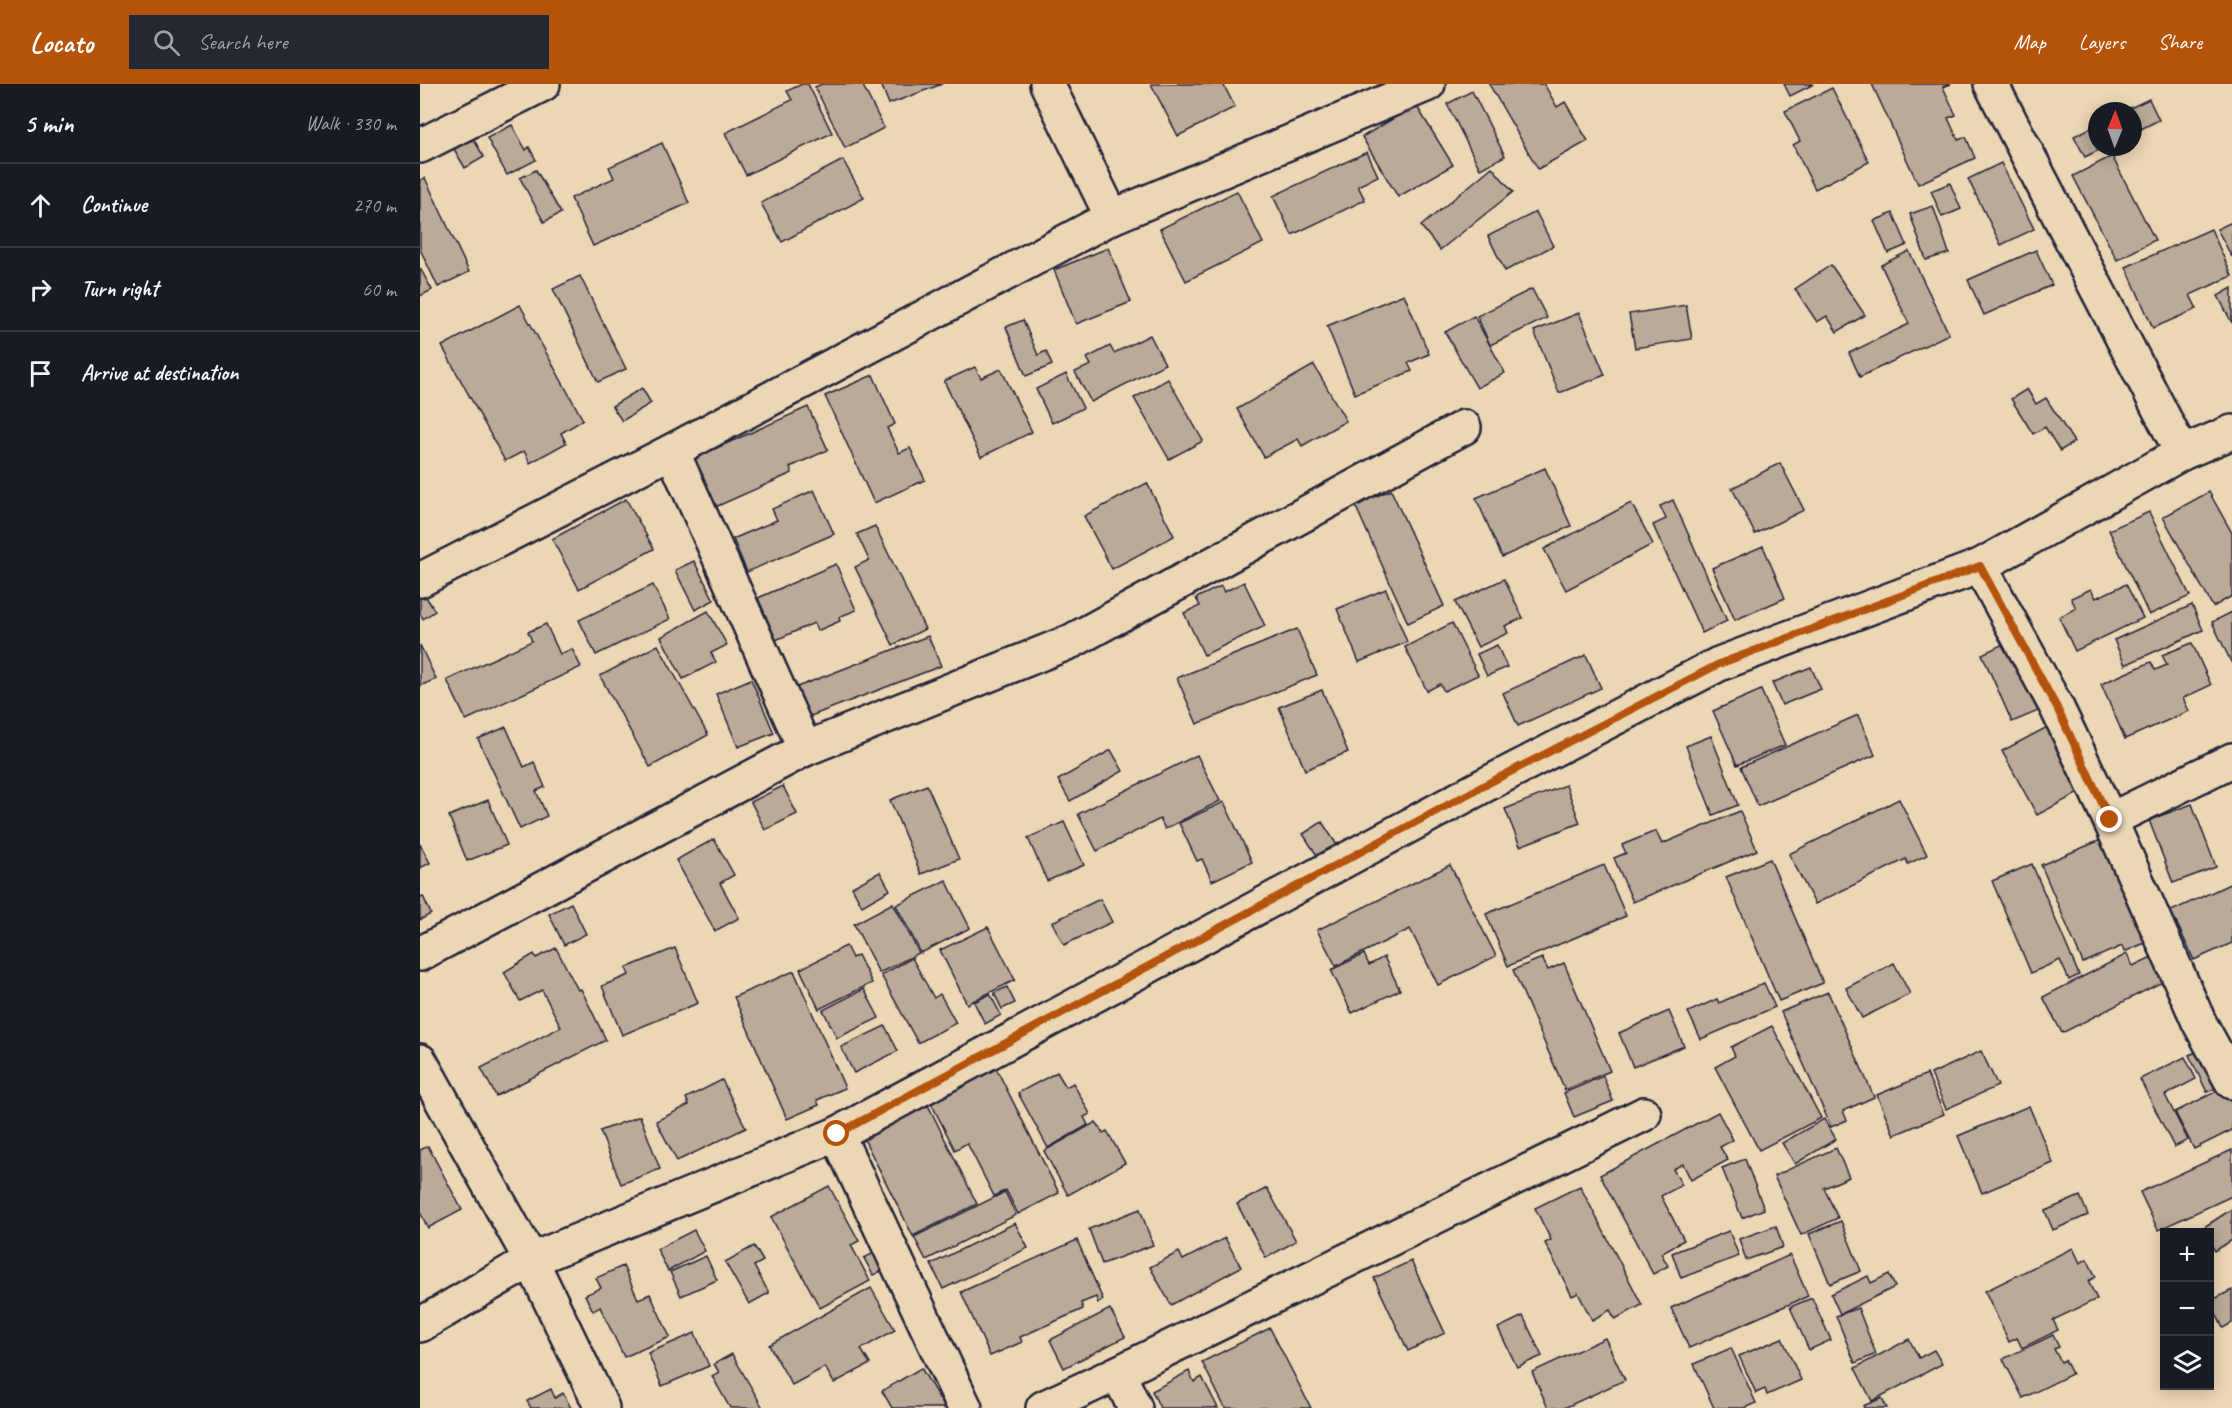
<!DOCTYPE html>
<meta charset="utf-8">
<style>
body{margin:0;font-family:Caveat,sans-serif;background:#242831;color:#f1f3f6}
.controls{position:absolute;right:18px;bottom:18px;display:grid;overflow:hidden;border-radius:0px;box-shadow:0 3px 15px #0003}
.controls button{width:54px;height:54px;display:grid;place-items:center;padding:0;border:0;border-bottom:2px solid #363941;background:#171b24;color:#f1f3f6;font:30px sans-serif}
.compass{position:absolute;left:1668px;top:18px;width:54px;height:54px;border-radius:50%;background:#171b24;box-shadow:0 3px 15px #0003;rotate:1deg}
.stop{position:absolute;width:18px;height:18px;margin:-14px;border:4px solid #b45309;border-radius:50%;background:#fff}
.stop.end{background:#b45309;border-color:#fff;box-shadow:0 2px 6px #0008}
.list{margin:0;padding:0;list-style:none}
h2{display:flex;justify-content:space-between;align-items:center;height:78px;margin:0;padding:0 24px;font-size:26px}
h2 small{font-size:20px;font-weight:400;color:#9ea1a6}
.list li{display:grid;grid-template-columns:39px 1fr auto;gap:18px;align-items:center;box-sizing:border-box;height:84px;padding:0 24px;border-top:2px solid #363941}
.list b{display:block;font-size:22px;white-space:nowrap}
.list em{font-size:20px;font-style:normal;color:#9ea1a6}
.icon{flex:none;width:33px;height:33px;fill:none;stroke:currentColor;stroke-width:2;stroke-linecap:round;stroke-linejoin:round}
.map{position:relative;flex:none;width:1812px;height:1324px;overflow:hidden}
header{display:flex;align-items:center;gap:36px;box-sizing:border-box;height:84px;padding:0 30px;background:#b45309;color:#fff}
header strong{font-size:28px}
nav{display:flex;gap:33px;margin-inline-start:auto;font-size:21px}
.search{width:420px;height:54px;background:#242831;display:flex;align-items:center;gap:15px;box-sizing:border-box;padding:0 21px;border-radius:0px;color:#9ea1a6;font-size:22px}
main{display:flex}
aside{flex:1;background:#171b24}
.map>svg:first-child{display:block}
.building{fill:#baaa97;stroke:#22223b;stroke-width:1.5}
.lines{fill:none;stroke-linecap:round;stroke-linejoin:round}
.minor-casing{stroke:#22223b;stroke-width:38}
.minor{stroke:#ecd7b5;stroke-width:33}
.route{stroke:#b45309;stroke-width:8}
</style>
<header>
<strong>Locato</strong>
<div class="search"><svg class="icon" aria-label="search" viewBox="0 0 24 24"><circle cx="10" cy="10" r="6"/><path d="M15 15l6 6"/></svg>Search here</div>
<nav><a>Map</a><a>Layers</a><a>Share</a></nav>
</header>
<main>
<aside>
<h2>5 min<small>Walk · 330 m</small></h2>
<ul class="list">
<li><svg class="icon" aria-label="ahead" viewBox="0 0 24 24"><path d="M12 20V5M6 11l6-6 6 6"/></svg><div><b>Continue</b></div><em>270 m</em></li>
<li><svg class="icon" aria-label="right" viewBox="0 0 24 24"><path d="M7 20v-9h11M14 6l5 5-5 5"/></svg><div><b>Turn right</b></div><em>60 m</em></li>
<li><svg class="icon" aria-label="arrive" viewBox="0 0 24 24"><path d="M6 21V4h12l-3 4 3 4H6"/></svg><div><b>Arrive at destination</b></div></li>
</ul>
</aside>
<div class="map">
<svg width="1812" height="1324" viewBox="0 0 1812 1324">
<rect width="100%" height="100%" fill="#ecd7b5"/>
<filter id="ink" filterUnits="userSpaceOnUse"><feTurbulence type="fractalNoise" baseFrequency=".0167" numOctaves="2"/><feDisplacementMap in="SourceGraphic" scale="12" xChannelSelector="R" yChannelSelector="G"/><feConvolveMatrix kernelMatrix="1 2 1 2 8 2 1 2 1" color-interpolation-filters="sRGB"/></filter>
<g filter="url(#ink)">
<g class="building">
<polygon points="382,0 388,0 412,49 326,91 305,49 372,16 367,7"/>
<polygon points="402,0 442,0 464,44 425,64 395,3"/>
<polygon points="461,0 522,0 469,20"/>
<polygon points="731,0 803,0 815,23 758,52"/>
<polygon points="1069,0 1124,0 1137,23 1145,18 1168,57 1118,85"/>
<polygon points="1364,0 1394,0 1370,12"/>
<polygon points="1452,0 1531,0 1523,3 1536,31 1528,34 1538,56 1546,53 1555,74 1498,100"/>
<polygon points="1412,4 1449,78 1395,105 1373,61 1380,57 1365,27"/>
<polygon points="1052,7 1085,72 1060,85 1027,20"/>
<polygon points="1729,15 1739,36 1713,49 1713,27 1704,27"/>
<polygon points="996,21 1033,81 978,113 942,53"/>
<polygon points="92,41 106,66 109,63 116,76 87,91 67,54"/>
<polygon points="1677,41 1677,63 1685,63 1665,73 1654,52"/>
<polygon points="50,49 64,73 45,84 31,60"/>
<polygon points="242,59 269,119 173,162 151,114 194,94 189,83"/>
<polygon points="947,68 958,92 938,102 945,116 872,151 853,112"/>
<polygon points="1692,72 1735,156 1697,176 1653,92"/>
<polygon points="423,76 444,114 362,158 341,119"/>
<polygon points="1581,79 1614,145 1581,161 1548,95"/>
<polygon points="1072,83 1093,108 1020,166 1001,142"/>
<polygon points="116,86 141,129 124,138 100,94"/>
<polygon points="5,94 49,188 18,203 0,165 0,96"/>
<polygon points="1530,99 1541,125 1522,133 1511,107"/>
<polygon points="817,107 843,159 766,197 740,145"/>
<polygon points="1513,122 1529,169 1506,176 1490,130"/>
<polygon points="1116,128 1133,162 1085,187 1068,152"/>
<polygon points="1473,129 1487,161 1468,169 1454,137"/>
<polygon points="1812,138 1812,173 1797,145"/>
<polygon points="1791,145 1812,192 1770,211 1777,225 1733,244 1706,183"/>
<polygon points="688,164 711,218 656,240 634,186"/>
<polygon points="1616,166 1632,201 1564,231 1548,196"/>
<polygon points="1489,167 1529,250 1440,293 1429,269 1489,240 1461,181"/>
<polygon points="1411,181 1445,231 1417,248 1407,232 1397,238 1375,205"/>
<polygon points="0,184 12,206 0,212"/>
<polygon points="160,192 206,285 178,298 133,205"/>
<polygon points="1812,204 1812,239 1798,212"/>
<polygon points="1112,205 1127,234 1070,261 1057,232"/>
<polygon points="984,210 1009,270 988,279 992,287 935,310 907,242"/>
<polygon points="100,221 163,336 141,349 146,359 110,379 104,367 85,377 22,262"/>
<polygon points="1266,221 1272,255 1215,264 1209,230"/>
<polygon points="1159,229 1185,291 1139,309 1114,247"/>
<polygon points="1054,232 1085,289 1057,304 1025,248"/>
<polygon points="603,236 618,271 626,267 632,281 606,292 586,243"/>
<polygon points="730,251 745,280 671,318 655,288 671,281 667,274 690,262 694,269"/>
<polygon points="894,281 926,337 882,362 878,355 844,373 817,325"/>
<polygon points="555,283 561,294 581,285 612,348 561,373 524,297"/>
<polygon points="646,290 663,324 632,339 616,305"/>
<polygon points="453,291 475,340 467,344 479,369 490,364 505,396 454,419 405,312"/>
<polygon points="748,295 783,357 749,375 714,314"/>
<polygon points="222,304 231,319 202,337 192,322"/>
<polygon points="1607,305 1616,320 1626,314 1654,358 1640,367 1625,343 1613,350 1591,315"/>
<polygon points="388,323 408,366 370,383 372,389 293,424 263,379"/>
<polygon points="1360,379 1384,426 1335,450 1312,404"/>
<polygon points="1125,384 1151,442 1082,473 1056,414"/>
<polygon points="727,399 754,452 692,485 664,432"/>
<polygon points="394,406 414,450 327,488 313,455 357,436 352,425"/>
<polygon points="971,406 1024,522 988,539 935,421"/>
<polygon points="1789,408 1812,449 1812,512 1793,523 1743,433"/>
<polygon points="206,415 234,465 159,505 132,455"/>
<polygon points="1253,416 1307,537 1282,549 1233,441 1246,435 1240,422"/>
<polygon points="1211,419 1233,460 1146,506 1124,465"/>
<polygon points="1729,428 1770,512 1729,531 1689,446"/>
<polygon points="455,442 505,545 473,561 435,483 449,476 437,450"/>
<polygon points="1343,462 1365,514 1315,536 1292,484"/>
<polygon points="274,477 294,516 275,526 255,486"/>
<polygon points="416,480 436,526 419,533 420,537 397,547 394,539 356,556 338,514"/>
<polygon points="1084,495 1103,534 1085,542 1088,549 1058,563 1035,518"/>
<polygon points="824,498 845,542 784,571 764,529 780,522 776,514 801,502 804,508"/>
<polygon points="1706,500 1723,534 1655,567 1639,533 1656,524 1651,514 1671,505 1676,514"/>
<polygon points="233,501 250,535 176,571 159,536"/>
<polygon points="966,505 987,558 939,578 917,525"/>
<polygon points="3,508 15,527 3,535 0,530 0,509"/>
<polygon points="1772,521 1783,546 1705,581 1694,556"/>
<polygon points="288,527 307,561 291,569 296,578 263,595 241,553"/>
<polygon points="1812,528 1812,580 1792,538"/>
<polygon points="1032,539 1058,591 1024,607 1020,600 1007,607 985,563"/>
<polygon points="126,540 140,570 152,565 161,583 46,636 27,596 112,557 108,548"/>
<polygon points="877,545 897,591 777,640 757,594"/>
<polygon points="508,552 521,582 388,633 377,603"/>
<polygon points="1594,555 1625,624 1592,638 1562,570"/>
<polygon points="1772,559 1791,601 1763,614 1769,627 1705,655 1681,600 1731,578 1735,586 1747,581 1742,571"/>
<polygon points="0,561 16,595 0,602"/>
<polygon points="238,561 288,651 230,683 180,592"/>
<polygon points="1077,561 1087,583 1067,592 1057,570"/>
<polygon points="1166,571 1181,604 1098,642 1083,609"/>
<polygon points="1391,583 1401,605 1362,621 1352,599"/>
<polygon points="331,595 354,649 318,663 296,610"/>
<polygon points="902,606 928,668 885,686 859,623"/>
<polygon points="1341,606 1365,661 1317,681 1293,627"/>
<polygon points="1438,631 1455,671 1338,722 1321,683"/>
<polygon points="1631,641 1666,705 1617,731 1582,667"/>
<polygon points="86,643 104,683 114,678 125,703 116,707 127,732 100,745 58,655"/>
<polygon points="1291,652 1318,721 1293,731 1266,662"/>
<polygon points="691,666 703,687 650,717 638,696"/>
<polygon points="777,671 800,717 745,745 740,735 677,767 658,730"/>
<polygon points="507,701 539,775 501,790 470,716"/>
<polygon points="1146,701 1160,739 1100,762 1085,725"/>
<polygon points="363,702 377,730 345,746 331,718"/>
<polygon points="1479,715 1507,771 1488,780 1486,775 1395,820 1369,770"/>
<polygon points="68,716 87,761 47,777 29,732"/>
<polygon points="804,718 832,778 792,797 782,775 777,777 759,739"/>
<polygon points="1772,720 1796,783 1753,799 1729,736"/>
<polygon points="1320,727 1337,766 1213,818 1194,774 1206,769 1202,761 1236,747 1242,760"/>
<polygon points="644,738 664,781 627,797 608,754"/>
<polygon points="902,738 917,761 898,773 883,750"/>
<polygon points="1688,753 1732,856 1704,868 1702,862 1663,879 1621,781"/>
<polygon points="294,755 314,791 300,799 319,834 295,847 256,776"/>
<polygon points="0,760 10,779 0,784"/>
<polygon points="1350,775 1403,899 1359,917 1306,793"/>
<polygon points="1612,780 1659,891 1649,896 1640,876 1611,889 1572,797"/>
<polygon points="1030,781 1076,872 1018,901 990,845 916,882 897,846"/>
<polygon points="1184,781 1206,832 1088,882 1066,830"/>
<polygon points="460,788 470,806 442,822 432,803"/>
<polygon points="526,796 550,844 501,869 476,821"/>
<polygon points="1812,799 1812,859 1774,876 1751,827"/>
<polygon points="3,812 11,830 0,836 0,813"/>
<polygon points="680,815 692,838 644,861 632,838"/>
<polygon points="151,819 166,850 144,861 129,830"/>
<polygon points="473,819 499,869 459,889 434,840"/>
<polygon points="568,843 595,896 547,920 520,866"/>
<polygon points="426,862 432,874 438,871 452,899 399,925 380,885"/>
<polygon points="136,864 158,906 161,905 186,956 76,1012 61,984 141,943 122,906 100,917 84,888 114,870 116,874"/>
<polygon points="255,864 278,919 202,951 182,902 209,891 206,884"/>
<polygon points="1744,867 1756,891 1642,949 1623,913 1707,870 1713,882"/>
<polygon points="944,870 949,881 964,873 980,906 932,929 911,886"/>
<polygon points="492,874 514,914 520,910 536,939 498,959 461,891"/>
<polygon points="1122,874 1128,886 1144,879 1190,987 1145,1006 1093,886"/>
<polygon points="1474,879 1490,910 1442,934 1426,904"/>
<polygon points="374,887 425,1004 397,1016 399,1021 367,1035 314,913"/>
<polygon points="1344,899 1355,923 1281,955 1268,928 1297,915 1299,919"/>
<polygon points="587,903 595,919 582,925 574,909"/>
<polygon points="444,905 459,934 417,954 403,926"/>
<polygon points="1408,908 1454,1013 1423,1027 1427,1036 1411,1043 1361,928"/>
<polygon points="570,910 581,931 565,940 554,918"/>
<polygon points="1249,927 1264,962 1213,983 1199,949"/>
<polygon points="465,942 478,967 434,989 421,963"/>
<polygon points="1352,942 1401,1034 1339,1066 1295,983 1315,972 1311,963"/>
<polygon points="1791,962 1808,999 1787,1008 1769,971"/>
<polygon points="1561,967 1578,1002 1526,1025 1511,990"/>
<polygon points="1765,973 1776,995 1745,1011 1768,1056 1754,1063 1720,995"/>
<polygon points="573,978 639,1109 598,1130 586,1106 574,1112 547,1059 535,1066 507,1011"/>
<polygon points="637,988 646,1003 653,999 670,1030 664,1033 668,1041 628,1064 598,1009"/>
<polygon points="1507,990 1524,1030 1474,1051 1457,1011"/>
<polygon points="1183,992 1193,1017 1154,1033 1144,1009"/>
<polygon points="302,996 326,1044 257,1077 236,1037 269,1021 266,1014"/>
<polygon points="1807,1002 1812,1013 1812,1046 1774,1065 1755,1028"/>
<polygon points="507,1019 557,1120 493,1152 442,1051"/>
<polygon points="1609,1022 1633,1079 1562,1109 1538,1052"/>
<polygon points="1298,1028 1313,1056 1300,1063 1308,1076 1271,1096 1263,1080 1253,1085 1262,1101 1241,1112 1264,1156 1241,1169 1248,1182 1233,1190 1180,1091"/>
<polygon points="220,1032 240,1085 201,1100 180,1047"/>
<polygon points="1404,1035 1416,1055 1375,1080 1362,1059"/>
<polygon points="676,1038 683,1049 687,1047 705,1079 648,1111 624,1067"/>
<polygon points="8,1062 42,1126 8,1144 0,1128 0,1066"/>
<polygon points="1416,1064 1429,1093 1404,1104 1418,1134 1381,1151 1354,1092"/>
<polygon points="1812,1066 1812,1112 1738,1146 1720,1108"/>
<polygon points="1325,1075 1344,1125 1322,1134 1302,1084"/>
<polygon points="409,1102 439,1157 431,1161 450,1197 400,1224 351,1133"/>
<polygon points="1160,1102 1222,1221 1195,1235 1190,1226 1172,1236 1158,1209 1152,1212 1125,1159 1131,1156 1115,1124"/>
<polygon points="847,1104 876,1157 846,1174 817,1120"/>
<polygon points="585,1108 596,1131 506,1176 494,1153"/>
<polygon points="1660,1112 1668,1131 1633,1146 1625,1127"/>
<polygon points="720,1125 733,1161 682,1180 669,1145"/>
<polygon points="1812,1125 1812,1156 1795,1167 1790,1158 1790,1148 1783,1148 1781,1145"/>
<polygon points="1421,1137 1441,1187 1410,1200 1389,1150"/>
<polygon points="595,1139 608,1164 523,1205 511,1180"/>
<polygon points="1356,1142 1363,1163 1326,1176 1319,1155"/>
<polygon points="274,1146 285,1167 248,1187 237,1165"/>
<polygon points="1309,1147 1319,1172 1261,1194 1252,1169"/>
<polygon points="805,1154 821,1183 751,1221 730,1183 759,1168 763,1176"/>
<polygon points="657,1156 683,1216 678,1219 676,1213 661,1219 663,1225 600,1253 602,1258 570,1272 541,1208"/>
<polygon points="334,1162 343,1177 334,1182 349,1209 329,1220 305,1178"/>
<polygon points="1653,1164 1660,1179 1667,1175 1676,1193 1668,1197 1677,1215 1633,1236 1638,1246 1602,1264 1597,1254 1589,1258 1565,1207"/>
<polygon points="458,1167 466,1185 453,1191 444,1174"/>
<polygon points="1370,1171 1388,1212 1269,1264 1251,1224"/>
<polygon points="286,1172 297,1196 261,1212 250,1188"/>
<polygon points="991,1177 1025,1249 988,1267 954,1194"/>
<polygon points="203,1182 218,1215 230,1210 250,1253 204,1273 180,1223 173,1227 165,1211 181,1204 176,1194"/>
<polygon points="1469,1190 1475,1203 1420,1230 1411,1210 1448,1192 1451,1199"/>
<polygon points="451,1204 475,1246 441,1265 450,1280 414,1299 405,1283 372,1301 349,1261"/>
<polygon points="1812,1206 1812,1239 1803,1244 1790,1217"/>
<polygon points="1392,1214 1411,1256 1389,1266 1370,1223"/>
<polygon points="1438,1224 1456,1270 1435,1279 1416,1232"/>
<polygon points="690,1225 705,1253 644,1284 630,1256"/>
<polygon points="1103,1232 1122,1272 1097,1283 1078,1244"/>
<polygon points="850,1244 891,1324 805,1324 782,1278"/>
<polygon points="275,1249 289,1282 242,1302 228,1269"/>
<polygon points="1633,1251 1639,1263 1634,1265 1641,1278 1645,1276 1652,1290 1603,1314 1583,1275"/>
<polygon points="1185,1254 1205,1296 1144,1324 1128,1324 1112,1288"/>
<polygon points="1362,1254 1381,1296 1347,1311 1345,1305 1336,1309 1319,1272"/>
<polygon points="1489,1255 1499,1274 1514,1266 1522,1280 1452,1317 1435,1284"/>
<polygon points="1311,1264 1336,1319 1324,1324 1294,1324 1274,1280"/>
<polygon points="312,1270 343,1324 310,1324 292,1292 299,1288 294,1280"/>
<polygon points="501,1284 525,1324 472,1324 462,1307"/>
<polygon points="769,1287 774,1298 782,1293 798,1324 740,1324 732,1307"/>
<polygon points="131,1305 135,1314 143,1309 151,1324 111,1324 107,1317"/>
<polygon points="1462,1314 1467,1324 1444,1324 1443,1322"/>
</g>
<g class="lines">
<defs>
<g id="minor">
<polyline points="627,0 692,133"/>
<polyline points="1571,0 1762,369"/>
<polyline points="0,62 123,0"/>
<polyline points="252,367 385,665"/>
<polyline points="1560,482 1637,624 1690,736 1779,938 1812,998"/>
<polyline points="0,496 252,367 692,133 1008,0"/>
<polyline points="1690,736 1812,676"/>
<polyline points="0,870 385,665 652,557 1044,343"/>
<polyline points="0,977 111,1176 182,1324"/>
<polyline points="417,1050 545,1324"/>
<polyline points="0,1241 111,1176 417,1050 1061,703 1299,580 1560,482 1762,369 1812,348"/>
<polyline points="698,1289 715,1324"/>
<polyline points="623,1324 698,1289 1224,1030"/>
</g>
</defs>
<use href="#minor" class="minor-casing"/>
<use href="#minor" class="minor"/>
</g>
</g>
<g class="lines" filter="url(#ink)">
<polyline class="route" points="417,1050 1061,703 1299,580 1560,482 1637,624 1690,736"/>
</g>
</svg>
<div class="controls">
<button>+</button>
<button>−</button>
<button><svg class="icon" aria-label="layers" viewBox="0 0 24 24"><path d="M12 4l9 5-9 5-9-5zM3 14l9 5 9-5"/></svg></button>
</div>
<svg class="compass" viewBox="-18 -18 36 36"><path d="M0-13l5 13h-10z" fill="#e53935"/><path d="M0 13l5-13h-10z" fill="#9ea1a6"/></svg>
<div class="stop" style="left:417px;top:1050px"></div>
<div class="stop end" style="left:1690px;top:736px"></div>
</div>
</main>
